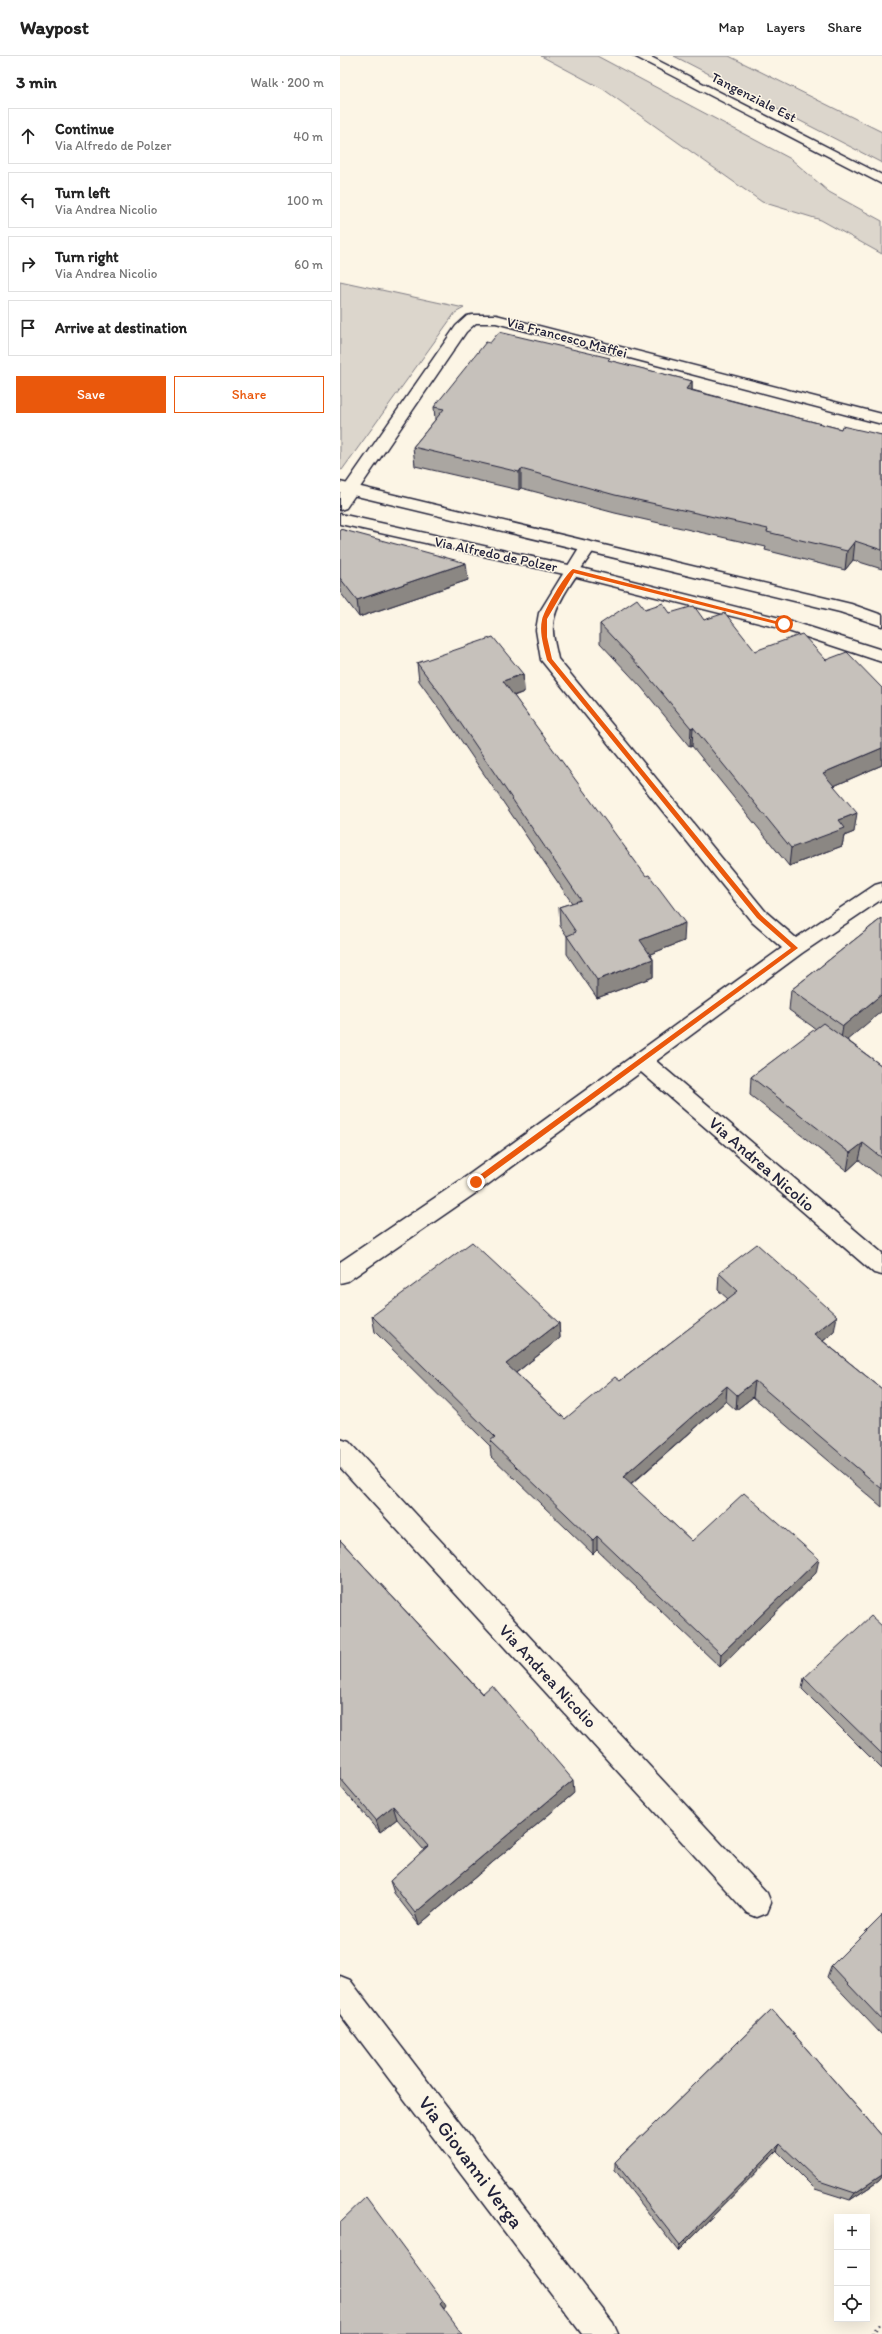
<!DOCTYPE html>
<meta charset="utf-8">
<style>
body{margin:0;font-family:Itim,sans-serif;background:#f6f6f6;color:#222}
.controls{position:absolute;right:12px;bottom:12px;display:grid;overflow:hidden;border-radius:0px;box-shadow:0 4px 16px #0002}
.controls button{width:36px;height:36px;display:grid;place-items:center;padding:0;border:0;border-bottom:1px solid #e0e0e0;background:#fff;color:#222;font:20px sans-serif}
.stop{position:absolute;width:12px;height:12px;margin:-9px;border:3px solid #ea580c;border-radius:50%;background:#fff}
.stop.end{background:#ea580c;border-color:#fff;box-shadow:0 1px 4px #0008}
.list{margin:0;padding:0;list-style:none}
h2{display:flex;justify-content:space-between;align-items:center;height:52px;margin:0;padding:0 16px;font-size:17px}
h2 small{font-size:13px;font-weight:400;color:#767676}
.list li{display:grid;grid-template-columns:26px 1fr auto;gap:12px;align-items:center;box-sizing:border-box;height:56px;margin:0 8px 8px;padding:0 8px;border:1px solid #e0e0e0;border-radius:0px}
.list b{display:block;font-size:15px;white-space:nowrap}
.list p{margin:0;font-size:13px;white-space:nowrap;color:#767676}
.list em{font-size:13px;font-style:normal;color:#767676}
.actions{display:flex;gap:8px;padding:12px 16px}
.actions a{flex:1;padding:9px 0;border:1px solid #ea580c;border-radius:0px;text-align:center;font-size:14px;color:#ea580c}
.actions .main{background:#ea580c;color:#fff}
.icon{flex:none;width:22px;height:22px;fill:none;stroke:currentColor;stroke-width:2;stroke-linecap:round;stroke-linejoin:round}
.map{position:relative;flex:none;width:542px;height:2278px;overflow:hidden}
header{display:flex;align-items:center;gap:24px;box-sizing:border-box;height:56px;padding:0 20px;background:#fff;border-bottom:1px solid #e0e0e0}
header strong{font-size:19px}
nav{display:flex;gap:22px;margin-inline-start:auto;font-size:14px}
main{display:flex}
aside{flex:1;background:#fff}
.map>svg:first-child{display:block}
.green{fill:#dcd6cc;stroke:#7f7c84}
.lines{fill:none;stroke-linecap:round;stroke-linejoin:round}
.minor-casing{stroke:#22223b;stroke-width:3}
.tertiary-casing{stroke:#22223b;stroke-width:3}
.primary-casing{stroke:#22223b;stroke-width:3}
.path{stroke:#22223b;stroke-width:3;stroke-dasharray:1.5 4;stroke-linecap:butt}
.minor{fill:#fcf5e5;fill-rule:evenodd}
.tertiary{fill:#fcf5e5;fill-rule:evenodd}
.primary{fill:#fcf5e5;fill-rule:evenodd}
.wall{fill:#aaa6a1;stroke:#22223b}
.shaded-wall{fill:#8b8783;stroke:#22223b}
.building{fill:#c6c1bb;stroke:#22223b}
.route{fill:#ea580c}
.labels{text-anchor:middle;stroke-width:3;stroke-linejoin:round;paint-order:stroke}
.far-street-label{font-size:14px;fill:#22223b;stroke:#fcf5e5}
.street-label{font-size:17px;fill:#22223b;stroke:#fcf5e5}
.near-street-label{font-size:20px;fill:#22223b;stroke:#fcf5e5}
</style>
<header>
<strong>Waypost</strong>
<nav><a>Map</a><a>Layers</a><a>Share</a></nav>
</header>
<main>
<aside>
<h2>3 min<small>Walk · 200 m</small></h2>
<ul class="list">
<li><svg class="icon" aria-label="ahead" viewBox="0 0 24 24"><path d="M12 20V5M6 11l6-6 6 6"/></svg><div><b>Continue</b><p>Via Alfredo de Polzer</p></div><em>40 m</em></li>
<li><svg class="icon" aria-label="left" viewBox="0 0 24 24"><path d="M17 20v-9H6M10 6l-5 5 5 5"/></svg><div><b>Turn left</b><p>Via Andrea Nicolio</p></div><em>100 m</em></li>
<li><svg class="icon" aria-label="right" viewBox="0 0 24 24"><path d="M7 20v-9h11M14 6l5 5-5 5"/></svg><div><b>Turn right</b><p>Via Andrea Nicolio</p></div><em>60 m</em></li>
<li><svg class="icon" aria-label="arrive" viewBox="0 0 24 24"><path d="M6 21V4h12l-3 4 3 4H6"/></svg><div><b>Arrive at destination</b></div></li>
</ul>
<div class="actions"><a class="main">Save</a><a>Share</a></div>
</aside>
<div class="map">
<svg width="542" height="2278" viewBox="0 0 542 2278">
<rect width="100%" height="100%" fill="#fcf5e5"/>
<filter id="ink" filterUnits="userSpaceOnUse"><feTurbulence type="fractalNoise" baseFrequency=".025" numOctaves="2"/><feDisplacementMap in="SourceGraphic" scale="8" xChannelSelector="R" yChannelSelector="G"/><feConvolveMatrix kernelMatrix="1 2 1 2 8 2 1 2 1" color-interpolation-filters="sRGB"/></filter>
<g filter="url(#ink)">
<g class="green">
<polygon points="201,0 257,0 451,103 489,136 542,165 542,198 481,164 422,146 263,33"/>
<polygon points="334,0 389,0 542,76 542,107"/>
<polygon points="0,225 124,252 115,257 2,414 0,413"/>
</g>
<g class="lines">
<defs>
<g id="minor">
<polygon points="132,259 156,259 542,358 542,368 156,267 136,267 126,276 6,452 0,454 0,437 116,270 127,260"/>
<path d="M248,486L254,487L256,491C243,512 215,544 213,569C212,581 216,592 218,603L426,856L456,882L535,829L542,827V843L462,897L316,1005L542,1197V1219L534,1217L301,1016L143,1132L8,1225L0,1227V1206L127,1120L442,892L412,866L201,604L196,574L199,557L242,487Z"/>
<polygon points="0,1383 9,1386 427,1837 431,1847 427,1857 417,1861 407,1857 0,1411"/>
<polygon points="0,1920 10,1924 273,2267 278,2278 242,2278 0,1958"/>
</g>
<g id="tertiary">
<polygon points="0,426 511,548 542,559 542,570 500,556 0,436"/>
<polygon points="0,458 233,510 444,563 542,594 542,606 439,572 233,520 0,468"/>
</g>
<polygon id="primary" points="294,0 309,0 542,119 542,128"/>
</defs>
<use href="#minor" class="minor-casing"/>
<use href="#tertiary" class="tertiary-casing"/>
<use href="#primary" class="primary-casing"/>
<polyline class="path" points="532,2278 542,2265"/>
<use href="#minor" class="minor"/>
<use href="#tertiary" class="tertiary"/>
<use href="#primary" class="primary"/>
</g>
<g class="wall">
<polygon points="150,287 270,305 352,325 352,334 501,373 542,379 542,513 513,504 505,514 425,494 426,491 275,457 181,432 179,434 75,410 73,391 95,364 94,351"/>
<polygon points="0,473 128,524 19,561 0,536"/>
<polygon points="305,553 330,557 364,564 415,595 486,604 542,632 542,709 494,730 514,776 504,780 502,790 449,810 352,690 350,691 302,632 260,587 260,568"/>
<polygon points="77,607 183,618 184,636 174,640 344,885 310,898 313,903 313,921 257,942 227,898 227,880 220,870 219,851 232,847 103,658 79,625"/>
<polygon points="542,862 507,984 542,1010 542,1122 519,1104 507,1115 410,1039 411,1021 476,973 449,954 451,934"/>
<polygon points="379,1217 494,1276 483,1285 542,1333 542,1451 413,1341 396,1354 386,1345 291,1429 352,1485 476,1517 380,1611 257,1494 253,1498 151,1400 150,1390 35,1276 32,1260 219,1267 220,1282 176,1317 225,1363 280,1325 388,1243 378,1234"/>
<polygon points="0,1484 234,1737 79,1869 54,1837 50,1825 84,1794 57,1763 40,1776 0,1730"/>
<polygon points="542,1570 542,1713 462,1633 464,1622"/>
<polygon points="542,1859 542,1979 487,1921 491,1910"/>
<polygon points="432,1953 542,2080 542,2121 539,2125 510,2144 475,2133 437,2095 338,2195 275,2114 275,2106"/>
</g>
<g class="shaded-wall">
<polygon points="352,325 352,343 346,333"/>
<polygon points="181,413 181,432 179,434 179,416"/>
<polygon points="515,485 513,504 505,514 507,495"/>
<polygon points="126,507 128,524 19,561 17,544"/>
<polygon points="183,618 184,636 164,643 163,625"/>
<polygon points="353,671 352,690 350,691 351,672"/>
<polygon points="542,692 542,709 480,736 483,717"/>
<polygon points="517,757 514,776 504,780 502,790 449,810 451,792 499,764"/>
<polygon points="345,867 344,885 300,902 300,884"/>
<polygon points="313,903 313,921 257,942 257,924"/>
<polygon points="542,938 542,955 500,990 503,970"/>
<polygon points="523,1087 519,1104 507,1115 510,1097"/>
<polygon points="497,1260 494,1276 472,1294 474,1278"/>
<polygon points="219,1267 220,1282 168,1323 166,1308"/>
<polygon points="415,1325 413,1341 396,1354 397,1339"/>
<polygon points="387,1330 386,1345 282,1436 283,1421"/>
<polygon points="257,1480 257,1494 253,1498 253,1484"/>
<polygon points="479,1503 476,1517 380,1611 381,1598"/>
<polygon points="233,1724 234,1737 79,1869 75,1857"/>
<polygon points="53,1750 57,1763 40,1776 36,1764"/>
<polygon points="440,2088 437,2095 338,2195 340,2189"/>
<polygon points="542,2119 542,2121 539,2125 510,2144 515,2137"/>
<polygon points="103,2245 106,2250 104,2253 100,2248"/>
</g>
<g class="building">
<polygon points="159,276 270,302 268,304 352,325 346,333 501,373 502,370 542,379 542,494 515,485 507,495 427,476 428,473 275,439 181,413 179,416 73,391 104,353 94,351 146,286 150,287"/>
<polygon points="0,473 126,507 17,544 0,522"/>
<polygon points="297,543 305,553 323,547 330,557 354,550 364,564 385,557 415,595 462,578 486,604 507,596 542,632 542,692 483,717 517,757 499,764 505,772 451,792 353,671 351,672 302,613 260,568"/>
<polygon points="153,581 183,618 163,625 306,820 309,819 345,867 300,884 313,903 257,924 227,880 236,876 219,851 241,844 102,640 77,607"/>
<polygon points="542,862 542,938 503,970 451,934"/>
<polygon points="483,967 542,1010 542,1102 523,1087 510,1097 411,1021"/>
<polygon points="132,1186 219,1267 166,1308 225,1363 275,1321 280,1325 398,1235 379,1217 417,1188 497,1260 474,1278 542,1333 542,1433 415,1325 397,1339 387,1330 283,1421 352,1485 404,1437 479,1503 381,1598 257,1480 253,1484 150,1385 155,1381 32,1260"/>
<polygon points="0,1484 142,1638 152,1629 233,1724 75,1857 50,1825 88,1790 53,1750 36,1764 0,1722"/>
<polygon points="531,1560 542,1570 542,1698 464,1622"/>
<polygon points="542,1859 542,1964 491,1910"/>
<polygon points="432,1953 542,2080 542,2119 515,2137 479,2125 440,2088 340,2189 275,2106"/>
<polygon points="26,2141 103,2245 100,2248 122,2278 0,2278 0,2166"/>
</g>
</g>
<path class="route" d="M233,513L447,568L444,570L234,517L207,563V581L212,603L421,859L458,892L136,1129L133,1128V1124L451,892L417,862L207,604C204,591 199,577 202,564C204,554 225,518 233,513Z"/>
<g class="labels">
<g class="far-street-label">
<text transform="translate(414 41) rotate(27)" y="5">Tangenziale Est</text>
<text transform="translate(227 281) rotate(15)" y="5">Via Francesco Maffei</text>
<text transform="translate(156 498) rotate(12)" y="5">Via Alfredo de Polzer</text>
</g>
<g class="street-label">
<text transform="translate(422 1108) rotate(41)" y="6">Via Andrea Nicolio</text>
<text transform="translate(208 1620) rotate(47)" y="6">Via Andrea Nicolio</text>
</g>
<g class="near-street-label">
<text transform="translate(131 2106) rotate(53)" y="7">Via Giovanni Verga</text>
</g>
</g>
</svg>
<div class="controls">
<button>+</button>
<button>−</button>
<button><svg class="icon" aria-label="locate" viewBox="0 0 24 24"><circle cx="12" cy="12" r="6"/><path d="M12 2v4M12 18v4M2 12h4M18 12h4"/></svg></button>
</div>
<div class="stop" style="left:444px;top:568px"></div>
<div class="stop end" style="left:136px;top:1126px"></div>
</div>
</main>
